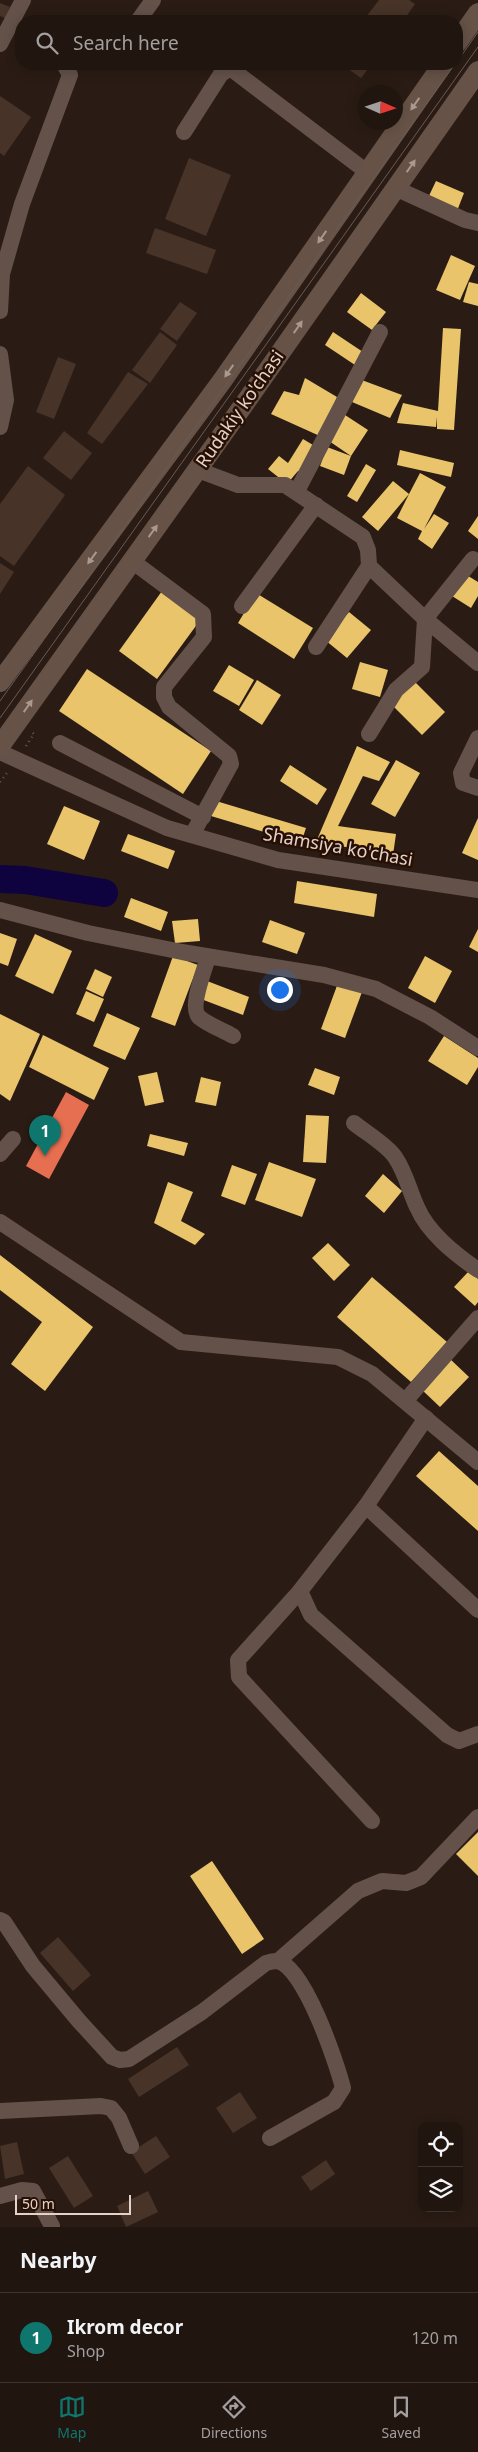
<!DOCTYPE html>
<style>
body{margin:0;font-family:"Noto Sans",sans-serif;background:#281e18;color:#f1f3f6}
.controls{position:absolute;right:15px;bottom:15px;display:grid;overflow:hidden;border-radius:10px;box-shadow:0 2px 12px #0003}
.controls button{width:45px;height:45px;display:grid;place-items:center;padding:0;border:0;border-bottom:1px solid #3d342f;background:#20150f;color:#f1f3f6;font:25px sans-serif}
.compass{position:absolute;left:358px;top:85px;width:45px;height:45px;border-radius:50%;background:#20150f;box-shadow:0 2px 12px #0003;rotate:93deg}
.scale{position:absolute;left:15px;bottom:12px;width:116px;box-sizing:border-box;padding-left:5px;border:2px solid #e4d2c9;border-top:0;font-size:14px;line-height:18px;white-space:nowrap;color:#e4d2c9;-webkit-text-stroke:4px #280f04;paint-order:stroke}
.you{position:absolute;left:279px;top:989px;width:18px;height:18px;margin:-12px;border:4px solid #fff;border-radius:50%;background:#1a73e8;box-shadow:0 0 0 8px #1a73e833}
.badge{display:grid;place-items:center;width:32px;height:32px;border-radius:50%;background:#0f766e;color:#fff;font-size:16px;font-weight:700}
.pin{position:absolute;translate:-50% -41px;filter:drop-shadow(0 1px 2px #0008)}
.pin::after{content:'';position:absolute;top:26px;width:18px;height:15px;background:inherit;clip-path:polygon(0 0,100% 0,50% 100%)}
.list{margin:0;padding:0;list-style:none}
h2{display:flex;justify-content:space-between;align-items:center;height:65px;margin:0;padding:0 20px;font-size:21px}
h2 small{font-size:16px;font-weight:400;color:#a29f9e}
.list li{display:grid;grid-template-columns:32px 1fr auto;gap:15px;align-items:center;box-sizing:border-box;height:90px;padding:0 20px;border-top:1px solid #3d342f}
.list b{display:block;font-size:19px;white-space:nowrap}
.list p{margin:0;font-size:16px;white-space:nowrap;color:#a29f9e}
.list em{font-size:16px;font-style:normal;color:#a29f9e}
.icon{flex:none;width:28px;height:28px;fill:none;stroke:currentColor;stroke-width:2;stroke-linecap:round;stroke-linejoin:round}
.map{position:relative;flex:none;width:478px;height:2227px;overflow:hidden}
.search{position:absolute;background:#20150f;box-shadow:0 2px 12px #0003;left:15px;right:15px;top:15px;height:55px;display:flex;align-items:center;gap:12px;box-sizing:border-box;padding:0 18px;border-radius:20px;color:#a29f9e;font-size:19px}
.sheet{height:155px;background:#20150f}
nav{display:flex;justify-content:space-around;align-items:center;box-sizing:border-box;height:70px;border-top:1px solid #3d342f;background:#20150f;font-size:14px;color:#a29f9e}
nav a{display:grid;justify-items:center;gap:2px}
nav .on{color:#0f766e}
.map>svg:first-child{display:block}
.homes{fill:#e9c46a}
.shops{fill:#e76f51}
.lines{fill:none;stroke-linecap:round;stroke-linejoin:round}
.river{stroke:#0e033e;stroke-width:28}
.building{fill:#473327}
.path{stroke:#675953;stroke-width:2.5;stroke-dasharray:1 4;stroke-linecap:butt}
.minor{stroke:#64524a;stroke-width:16}
.major{stroke:#665247;stroke-width:20}
.tram{stroke:#695b54;stroke-width:1}
.oneway{fill:#ab988e}
.labels{text-anchor:middle;stroke-width:5;stroke-linejoin:round;paint-order:stroke}
.street-label{font-size:18px;fill:#e4d2c9;stroke:#280f04}
</style>
<div class="map">
<svg width="478" height="2227" viewBox="0 0 478 2227">
<rect width="100%" height="100%" fill="#2a1c14"/>
<g class="homes">
<polygon points="436,181 464,193 457,211 427,200"/>
<polygon points="451,255 475,266 460,300 436,290"/>
<polygon points="469,282 478,284 478,306 463,302"/>
<polygon points="361,293 386,312 372,330 347,312"/>
<polygon points="443,328 461,329 454,430 437,429 437,417 436,427 397,423 403,403 438,411"/>
<polygon points="333,332 363,352 355,365 325,345"/>
<polygon points="305,378 337,397 322,437 271,414 284,391 299,395"/>
<polygon points="359,379 402,395 390,418 352,402"/>
<polygon points="345,415 368,430 351,456 344,475 320,466 327,447 351,456 329,441"/>
<polygon points="303,439 318,448 302,474 298,471 287,484 268,469 279,456 288,463"/>
<polygon points="400,450 454,463 451,477 397,465"/>
<polygon points="366,464 376,470 357,502 347,496"/>
<polygon points="420,473 446,487 424,529 434,514 449,523 432,549 418,539 422,531 397,518 409,494 378,531 362,517 393,481 409,494"/>
<polygon points="478,516 478,539 468,531"/>
<polygon points="465,574 478,582 478,596 471,608 452,596"/>
<polygon points="162,591 201,619 157,679 119,651"/>
<polygon points="256,593 313,628 294,659 238,623"/>
<polygon points="349,612 371,630 347,658 325,640"/>
<polygon points="360,662 388,670 380,697 352,689"/>
<polygon points="229,665 254,680 239,706 213,691"/>
<polygon points="87,669 211,751 183,794 59,711"/>
<polygon points="257,680 281,695 262,725 239,710"/>
<polygon points="414,681 445,712 422,735 391,704"/>
<polygon points="357,746 390,762 379,781 363,776 338,826 396,834 393,855 316,842"/>
<polygon points="396,760 420,773 395,817 371,804"/>
<polygon points="290,765 327,789 317,805 280,781"/>
<polygon points="216,801 306,828 301,843 211,816"/>
<polygon points="64,806 100,821 84,860 47,844"/>
<polygon points="478,818 478,860 462,853"/>
<polygon points="128,834 175,851 168,869 121,851"/>
<polygon points="297,881 377,894 374,917 294,903"/>
<polygon points="131,898 168,912 161,931 124,917"/>
<polygon points="198,919 200,941 175,943 172,921"/>
<polygon points="270,920 305,933 297,954 262,942"/>
<polygon points="478,929 478,952 469,947"/>
<polygon points="0,933 17,939 8,966 0,963"/>
<polygon points="35,934 72,951 53,994 15,976"/>
<polygon points="173,956 198,965 175,1026 151,1017"/>
<polygon points="425,956 452,971 435,1003 408,988"/>
<polygon points="95,969 112,977 103,997 86,989"/>
<polygon points="207,981 249,997 243,1015 201,999"/>
<polygon points="338,983 362,992 345,1038 321,1029"/>
<polygon points="86,991 104,999 94,1022 76,1014"/>
<polygon points="107,1013 140,1028 125,1060 93,1046"/>
<polygon points="0,1014 40,1034 10,1101 0,1094"/>
<polygon points="43,1035 109,1068 94,1100 29,1067"/>
<polygon points="444,1036 478,1058 478,1067 467,1085 428,1061"/>
<polygon points="315,1068 340,1077 334,1095 308,1085"/>
<polygon points="157,1072 164,1102 145,1106 138,1076"/>
<polygon points="201,1077 221,1082 216,1106 195,1102"/>
<polygon points="306,1115 329,1116 326,1163 303,1162"/>
<polygon points="150,1134 188,1143 184,1156 147,1146"/>
<polygon points="269,1162 316,1179 302,1217 255,1200"/>
<polygon points="232,1165 257,1174 245,1205 221,1196"/>
<polygon points="383,1174 402,1191 384,1213 365,1196"/>
<polygon points="168,1182 193,1192 181,1221 205,1234 195,1245 154,1223"/>
<polygon points="328,1243 350,1265 334,1281 312,1258"/>
<polygon points="0,1255 93,1327 45,1391 11,1364 42,1322 0,1290"/>
<polygon points="469,1271 478,1279 478,1302 475,1306 454,1287"/>
<polygon points="372,1277 447,1342 411,1382 337,1317"/>
<polygon points="449,1358 469,1377 440,1407 420,1388"/>
<polygon points="439,1451 478,1486 478,1531 416,1476"/>
<polygon points="478,1832 478,1876 456,1854"/>
<polygon points="212,1861 264,1939 242,1954 190,1876"/>
</g>
<polygon class="shops" points="66,1092 89,1105 49,1179 26,1166"/>
<g class="lines">
<polyline class="river" points="0,879 25,880 104,893"/>
</g>
<g class="building">
<polygon points="379,0 409,0 415,4 403,21 363,21"/>
<polygon points="0,3 10,7 5,18 0,16"/>
<polygon points="341,64 372,64 361,78"/>
<polygon points="0,96 31,117 4,156 0,153"/>
<polygon points="189,158 231,175 206,236 165,219"/>
<polygon points="155,228 216,250 207,274 146,253"/>
<polygon points="180,302 197,313 177,341 160,329"/>
<polygon points="160,332 177,345 150,383 132,370"/>
<polygon points="58,357 76,364 54,419 36,412"/>
<polygon points="128,372 148,384 102,444 87,433"/>
<polygon points="64,431 92,453 71,480 43,458"/>
<polygon points="28,466 65,495 14,566 0,556 0,504"/>
<polygon points="0,563 14,572 0,594"/>
<polygon points="58,1937 91,1975 73,1991 40,1953"/>
<polygon points="177,2047 189,2065 139,2097 128,2079"/>
<polygon points="240,2092 257,2118 233,2133 216,2108"/>
<polygon points="156,2136 170,2157 145,2174 131,2152"/>
<polygon points="17,2142 24,2174 5,2179 0,2146"/>
<polygon points="68,2156 93,2196 74,2208 49,2168"/>
<polygon points="326,2160 335,2174 311,2191 301,2177"/>
<polygon points="148,2191 158,2212 126,2227 117,2206"/>
</g>
<g class="lines">
<g class="path">
<polyline points="26,746 34,734 31,731"/>
<polyline points="0,782 7,773"/>
</g>
<g class="minor">
<polyline points="138,21 153,0"/>
<polyline points="0,44 23,0"/>
<polyline points="184,132 221,74 230,68 367,172"/>
<polyline points="395,188 465,220 478,223"/>
<polyline points="0,311 2,274 22,204 70,75 64,64"/>
<polyline points="0,354 6,400 0,427"/>
<polyline points="198,470 238,485 285,485 363,537 368,550 369,566 316,647"/>
<polyline points="297,491 380,332"/>
<polyline points="132,561 203,614 204,637 164,687 164,697 169,707 229,756 231,764 192,835"/>
<polyline points="369,566 425,619 478,663"/>
<polyline points="242,606 316,505"/>
<polyline points="369,734 396,690 422,667 425,619 473,559"/>
<polyline points="478,738 461,773 463,783 478,788"/>
<polyline points="60,743 203,817"/>
<polyline points="0,752 167,828 278,860 478,890"/>
<polyline points="0,910 88,933 182,952 324,975 376,989 430,1017 478,1048"/>
<path d="M208,957C205,969 189,1007 199,1017C208,1025 223,1030 233,1036"/>
<path d="M354,1123C366,1133 386,1144 395,1157C406,1173 409,1190 417,1207C428,1233 455,1254 478,1270"/>
<polyline points="0,1154 13,1139"/>
<polyline points="0,1222 181,1342 338,1357 372,1374 478,1462"/>
<polyline points="406,1400 478,1318"/>
<polyline points="366,1506 478,1610"/>
<polyline points="300,1591 311,1615 447,1735 459,1741 478,1734"/>
<polyline points="372,1821 239,1677 238,1660 300,1591 366,1506 426,1418"/>
<path d="M0,1920L4,1922L33,1966L79,2021L112,2057L120,2060L129,2059L202,2012L266,1963C269,1962 274,1961 277,1961C304,1965 337,2064 343,2088L334,2102L270,2138"/>
<polyline points="278,1961 358,1891 382,1881 406,1883 421,1877 478,1817"/>
<polyline points="0,2111 101,2106 111,2108 119,2118 131,2146"/>
<polyline points="0,2196 22,2190 33,2191 52,2226"/>
</g>
<g class="major">
<polyline points="457,43 478,13"/>
<polyline points="0,682 222,381 443,64"/>
<polyline points="0,746 245,403 478,71"/>
</g>
<g class="tram">
<polyline points="457,62 478,32"/>
<polyline points="0,701 455,64"/>
<polyline points="0,718 478,47"/>
</g>
</g>
<defs><path id="oneway-solid" d="M-6-.8H1V-3.2L6.5 0L1 3.2V.8H-6Z" transform="scale(1.25)"/></defs>
<g class="oneway">
<use href="#oneway-solid" transform="translate(415 104) rotate(125)"/>
<use href="#oneway-solid" transform="translate(411 166) rotate(-55)"/>
<use href="#oneway-solid" transform="translate(322 237) rotate(125)"/>
<use href="#oneway-solid" transform="translate(298 327) rotate(-55)"/>
<use href="#oneway-solid" transform="translate(229 371) rotate(125)"/>
<use href="#oneway-solid" transform="translate(153 531) rotate(-54)"/>
<use href="#oneway-solid" transform="translate(92 558) rotate(126)"/>
<use href="#oneway-solid" transform="translate(28 706) rotate(-55)"/>
</g>
<g class="labels">
<g class="street-label">
<text transform="translate(240 409) rotate(-55)" y="6">Rudakiy ko'chasi</text>
<text transform="translate(338 847) rotate(10)" y="6">Shamsiya ko'chasi</text>
</g>
</g>
</svg>
<div class="controls">
<button><svg class="icon" aria-label="locate" viewBox="0 0 24 24"><circle cx="12" cy="12" r="6"/><path d="M12 2v4M12 18v4M2 12h4M18 12h4"/></svg></button>
<button><svg class="icon" aria-label="layers" viewBox="0 0 24 24"><path d="M12 4l9 5-9 5-9-5zM3 14l9 5 9-5"/></svg></button>
</div>
<svg class="compass" viewBox="-18 -18 36 36"><path d="M0-13l5 13h-10z" fill="#e53935"/><path d="M0 13l5-13h-10z" fill="#a29f9e"/></svg>
<div class="scale">50 m</div>
<div class="you"></div>
<div class="pin badge" style="left:45px;top:1156px">1</div>
<div class="search"><svg class="icon" aria-label="search" viewBox="0 0 24 24"><circle cx="10" cy="10" r="6"/><path d="M15 15l6 6"/></svg>Search here</div>
</div>
<section class="sheet">
<h2>Nearby<small></small></h2>
<ul class="list">
<li><span class="badge">1</span><div><b>Ikrom decor</b><p>Shop</p></div><em>120 m</em></li>
</ul>
</section>
<nav>
<a class="on"><svg class="icon" aria-label="map" viewBox="0 0 24 24"><path d="M3 6l6-2 6 2 6-2v14l-6 2-6-2-6 2zM9 4v14M15 6v14"/></svg>Map</a>
<a><svg class="icon" aria-label="directions" viewBox="0 0 24 24"><path d="M12 3l9 9-9 9-9-9zM9 14v-3h6M13 9l2 2-2 2"/></svg>Directions</a>
<a><svg class="icon" aria-label="saved" viewBox="0 0 24 24"><path d="M7 4h10v16l-5-4-5 4z"/></svg>Saved</a>
</nav>
